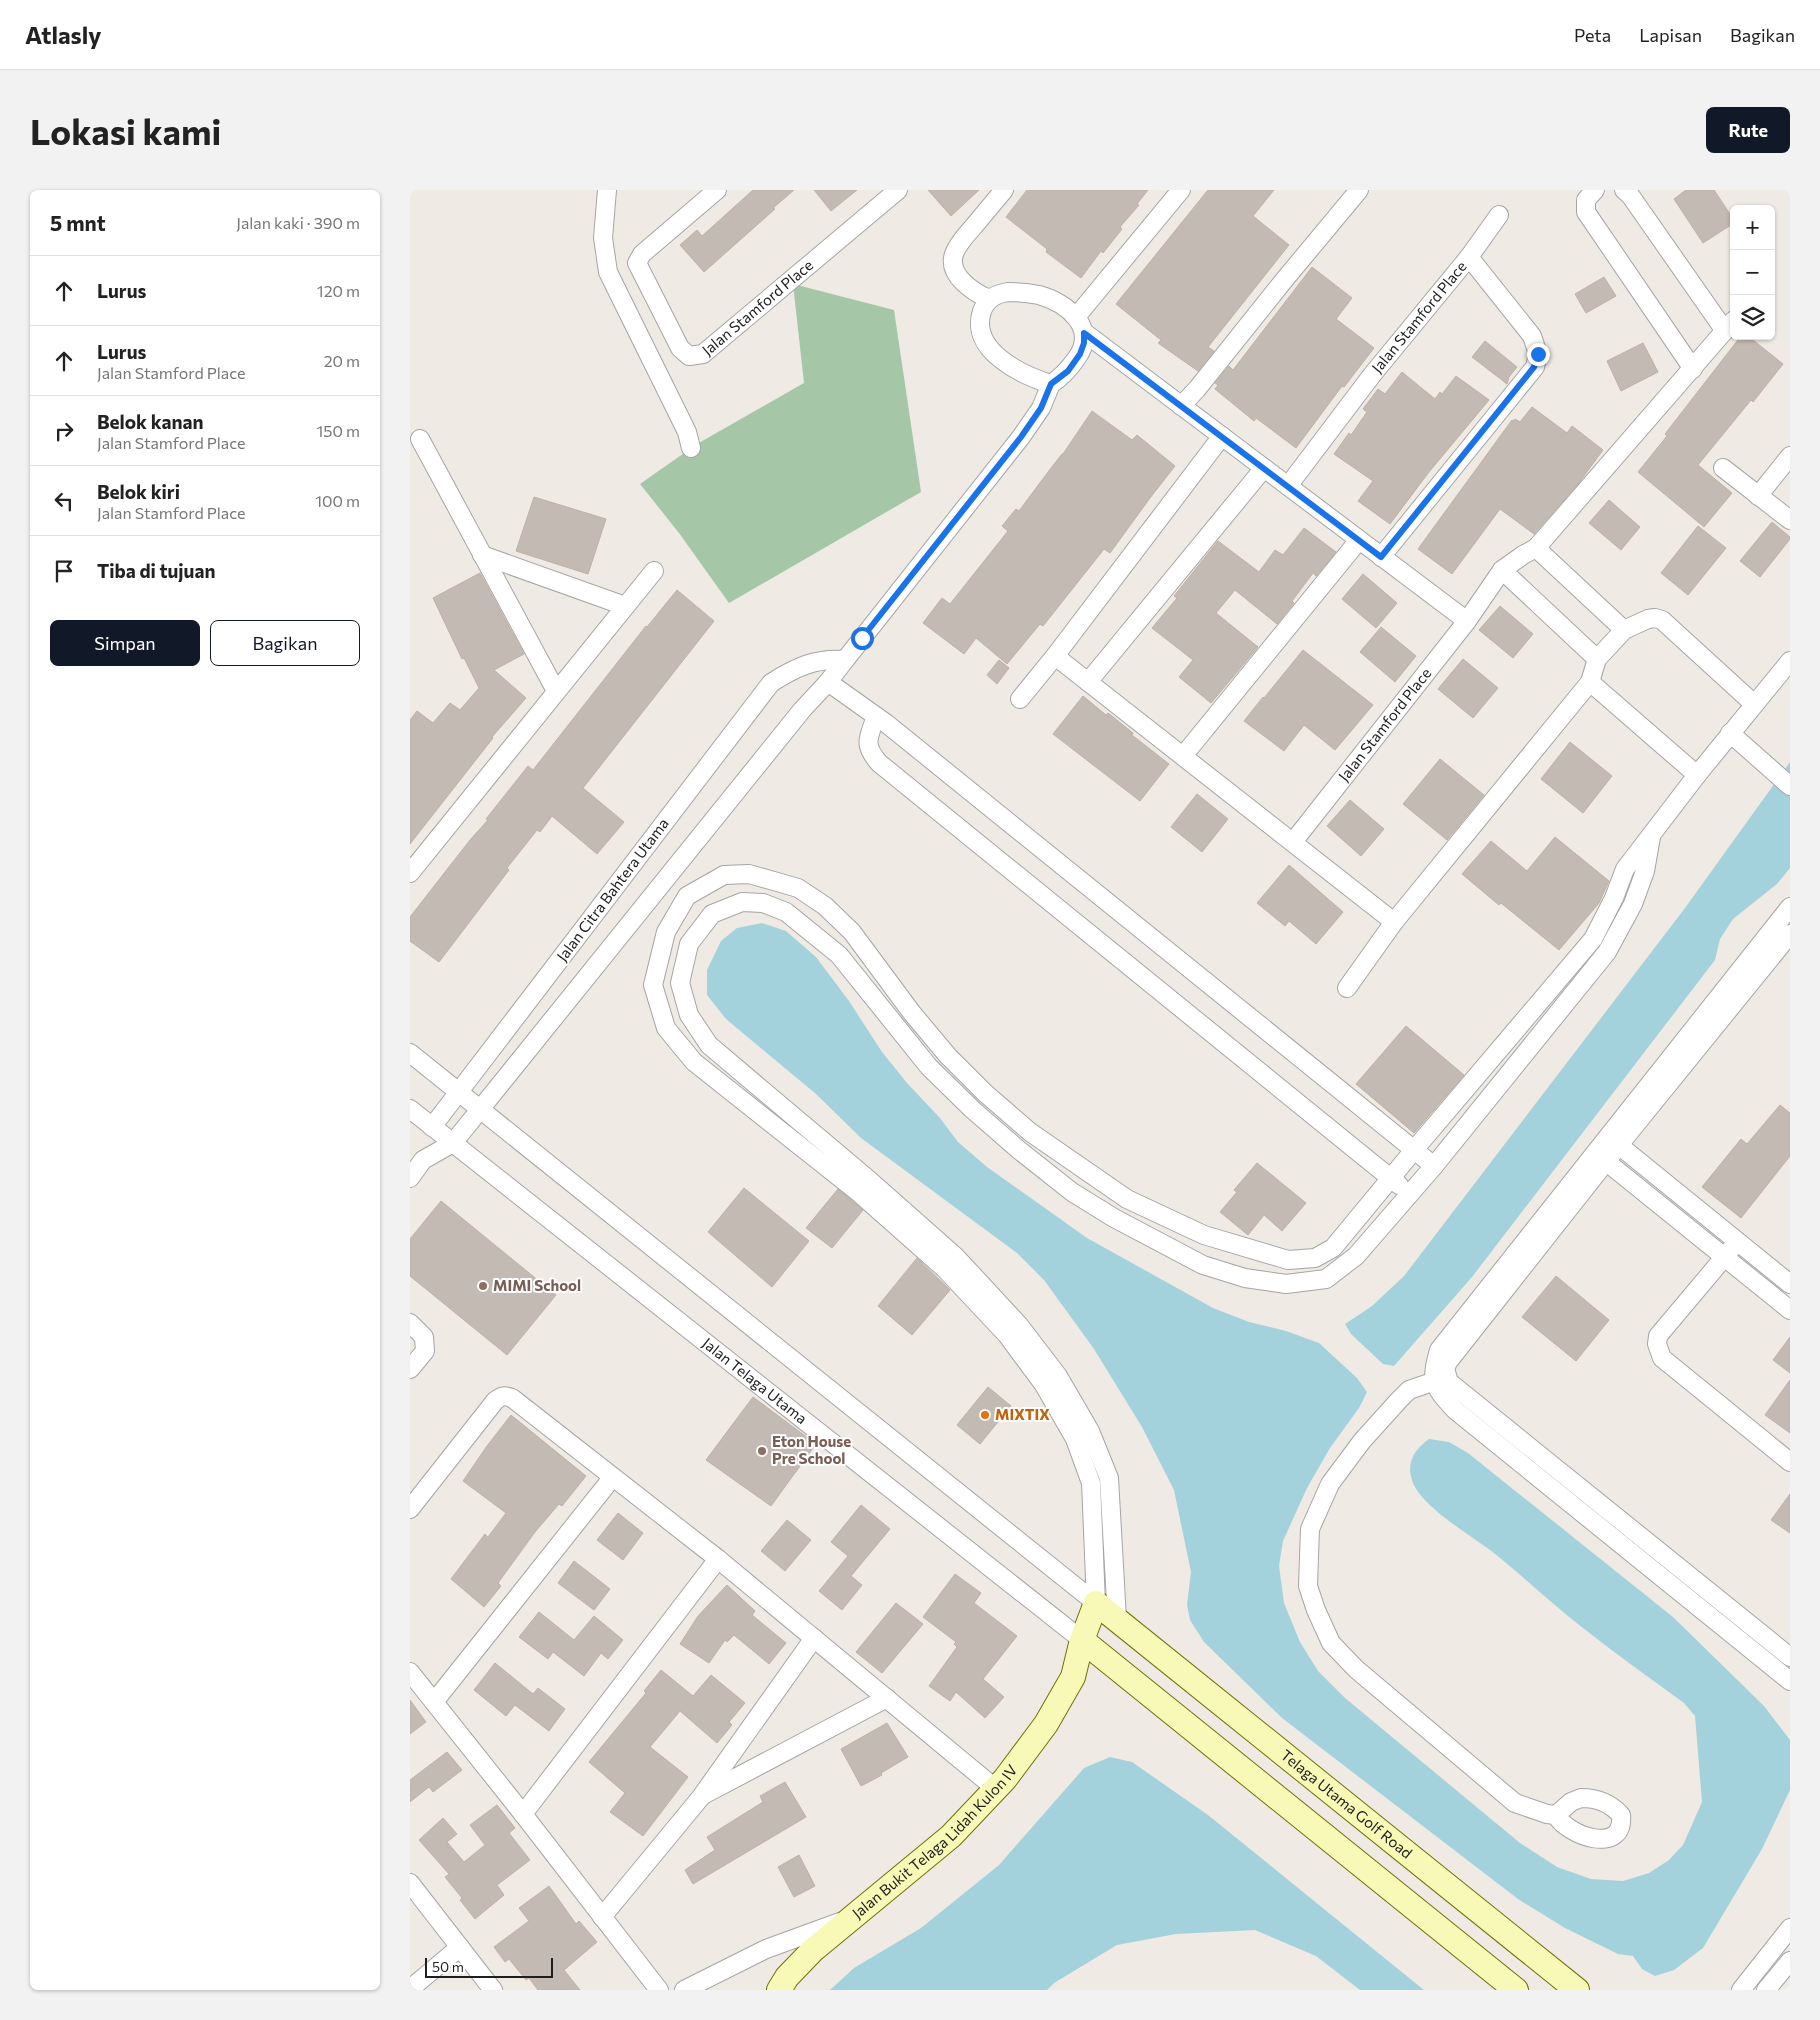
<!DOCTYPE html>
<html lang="id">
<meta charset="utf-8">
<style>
body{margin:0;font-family:Commissioner,sans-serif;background:#f2f2f2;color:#222}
.controls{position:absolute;right:15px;top:15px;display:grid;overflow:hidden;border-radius:8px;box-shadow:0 1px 4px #0004}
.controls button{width:45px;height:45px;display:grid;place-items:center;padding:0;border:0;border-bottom:1px solid #e0e0e0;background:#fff;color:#222;font:25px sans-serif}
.scale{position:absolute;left:15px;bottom:12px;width:128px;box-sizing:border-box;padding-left:5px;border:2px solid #1e1e1e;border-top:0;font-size:14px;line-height:18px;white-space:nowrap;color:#1e1e1e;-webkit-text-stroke:4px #fff;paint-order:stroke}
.stop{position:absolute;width:15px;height:15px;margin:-11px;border:4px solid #1a73e8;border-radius:50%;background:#fff}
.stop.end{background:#1a73e8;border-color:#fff;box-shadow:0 1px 5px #0008}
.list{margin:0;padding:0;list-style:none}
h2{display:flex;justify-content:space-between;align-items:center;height:65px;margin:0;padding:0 20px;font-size:21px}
h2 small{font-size:16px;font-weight:400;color:#767676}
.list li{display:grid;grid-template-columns:32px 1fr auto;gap:15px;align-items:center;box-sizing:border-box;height:70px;padding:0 20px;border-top:1px solid #e0e0e0}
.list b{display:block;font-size:19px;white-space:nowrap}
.list p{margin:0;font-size:16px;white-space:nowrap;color:#767676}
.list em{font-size:16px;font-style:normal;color:#767676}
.actions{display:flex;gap:10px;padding:15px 20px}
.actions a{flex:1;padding:11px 0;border:1px solid #111827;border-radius:8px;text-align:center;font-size:18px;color:#111827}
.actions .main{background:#111827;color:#fff}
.icon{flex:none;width:28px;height:28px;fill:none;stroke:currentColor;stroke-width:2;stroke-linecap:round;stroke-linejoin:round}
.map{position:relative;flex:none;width:1380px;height:1800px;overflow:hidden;border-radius:8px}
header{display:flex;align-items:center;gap:30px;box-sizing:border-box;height:70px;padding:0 25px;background:#fff;border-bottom:1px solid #e0e0e0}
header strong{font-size:24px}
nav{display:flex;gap:28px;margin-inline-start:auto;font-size:18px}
.intro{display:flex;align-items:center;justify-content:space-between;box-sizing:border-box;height:120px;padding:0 30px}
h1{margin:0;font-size:35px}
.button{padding:12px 22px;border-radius:8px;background:#111827;color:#fff;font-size:18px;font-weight:700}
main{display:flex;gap:30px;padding:0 30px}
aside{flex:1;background:#fff;border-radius:8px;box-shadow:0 1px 4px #0004}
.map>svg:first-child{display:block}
.cemetery{fill:#a5c7a8}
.water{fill:#a4d2dc}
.building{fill:#c3bab3;stroke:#c0b0a6}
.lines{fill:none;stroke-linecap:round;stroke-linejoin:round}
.street-casing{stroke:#a5a5a5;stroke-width:20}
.secondary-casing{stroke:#6d7306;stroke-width:26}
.street{stroke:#fff;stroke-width:18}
.secondary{stroke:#f9f9b7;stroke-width:24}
.route{stroke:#1a73e8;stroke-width:6}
.education-dot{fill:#8d6e63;stroke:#fff;stroke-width:2}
.food-dot{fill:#e8710a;stroke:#fff;stroke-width:2}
.labels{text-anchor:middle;stroke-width:4;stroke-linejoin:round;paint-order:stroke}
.street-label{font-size:15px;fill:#1e1e1e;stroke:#fff}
.education-label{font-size:15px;font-weight:bold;fill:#785e54;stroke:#fff;text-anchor:start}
.food-label{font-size:15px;font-weight:bold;fill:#c56008;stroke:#fff;text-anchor:start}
</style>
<header>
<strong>Atlasly</strong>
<nav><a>Peta</a><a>Lapisan</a><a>Bagikan</a></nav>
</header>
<div class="intro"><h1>Lokasi kami</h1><a class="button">Rute</a></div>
<main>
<aside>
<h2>5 mnt<small>Jalan kaki · 390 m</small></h2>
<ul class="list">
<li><svg class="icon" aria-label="ahead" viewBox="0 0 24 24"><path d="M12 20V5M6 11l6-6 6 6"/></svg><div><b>Lurus</b></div><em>120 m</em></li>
<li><svg class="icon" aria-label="ahead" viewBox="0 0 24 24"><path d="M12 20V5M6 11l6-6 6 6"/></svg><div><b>Lurus</b><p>Jalan Stamford Place</p></div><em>20 m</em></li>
<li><svg class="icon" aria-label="right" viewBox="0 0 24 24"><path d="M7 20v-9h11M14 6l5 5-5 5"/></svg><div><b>Belok kanan</b><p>Jalan Stamford Place</p></div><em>150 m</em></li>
<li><svg class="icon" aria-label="left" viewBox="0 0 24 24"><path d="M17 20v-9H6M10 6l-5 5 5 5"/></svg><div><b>Belok kiri</b><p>Jalan Stamford Place</p></div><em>100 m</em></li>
<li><svg class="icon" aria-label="arrive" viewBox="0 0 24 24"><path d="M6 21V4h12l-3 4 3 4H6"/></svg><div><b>Tiba di tujuan</b></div></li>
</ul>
<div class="actions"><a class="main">Simpan</a><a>Bagikan</a></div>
</aside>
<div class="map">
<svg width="1380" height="1800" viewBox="0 0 1380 1800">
<rect width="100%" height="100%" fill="#efeae4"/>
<polygon class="cemetery" points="383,94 484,120 511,302 319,413 269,343 230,294 287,254 394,193"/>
<g class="water">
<polygon points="1380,572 1380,678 1367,694 1323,729 1310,749 1305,770 1062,1087 984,1176 973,1174 941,1144 935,1134 962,1116 994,1086 1275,718"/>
<path d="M352,733L376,741L406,767L439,811L472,862L497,893L530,928L548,952L577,977L677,1048L803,1118L839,1132L876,1141L909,1153L947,1188L957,1202L949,1218L920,1258L897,1298L873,1351L869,1376L874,1413L890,1452L908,1481L935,1508L1110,1653L1147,1677L1181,1689L1213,1691L1239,1683L1259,1670L1273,1655L1292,1612L1285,1526L1274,1513C1240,1488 1206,1464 1173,1438C1141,1413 1112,1385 1080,1360C1060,1345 1009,1315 1002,1290C996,1272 1005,1259 1019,1249L1039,1252L1058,1263L1263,1427L1354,1516L1380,1550V1600L1352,1659L1293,1758L1264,1780L1245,1786L1232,1779L1223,1766L1208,1764L1155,1738L1108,1709L872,1528L794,1452L780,1430L777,1415L781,1382L764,1300L732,1237L684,1159L634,1090L607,1063L451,948L406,904L316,829L297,805V780L311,751L327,738Z"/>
<polygon points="700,1567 722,1572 798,1625 1014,1800 950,1800 906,1766 845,1740 766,1744 707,1755 644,1793 637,1800 420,1800 444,1778 511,1738 589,1675 674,1578"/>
</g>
<g class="building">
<polygon points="343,0 384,0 363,18 365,19 294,82 270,55 287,40 292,46"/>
<polygon points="404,0 447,0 421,21"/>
<polygon points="518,0 569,0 541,26"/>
<polygon points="617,0 738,0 727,14 729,15 710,37 712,39 693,63 691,61 671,88 636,62 637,59 596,27"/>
<polygon points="798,0 864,0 843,26 879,55 798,157 804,161 788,181 748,153 751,150 706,114"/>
<polygon points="1276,0 1304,0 1324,30 1324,33 1293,53 1264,9"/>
<polygon points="902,77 942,108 926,129 964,158 934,197 932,196 886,258 846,228 844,231 805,199 808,195 805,193 819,176 823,180"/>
<polygon points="1194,87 1206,106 1176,123 1165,104"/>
<polygon points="1331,146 1338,146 1373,174 1343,212 1341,210 1288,275 1322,303 1294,337 1228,282 1257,246 1255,244"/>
<polygon points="1075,151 1107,177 1099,187 1097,194 1062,167"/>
<polygon points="1233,153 1248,182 1211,201 1197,171"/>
<polygon points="992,182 1025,209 1030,202 1032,204 1046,186 1079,210 1019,282 980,334 948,311 963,291 924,264 939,243 941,245 957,222 953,219 968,199 975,204"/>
<polygon points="1122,217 1157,243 1162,236 1193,260 1168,294 1124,344 1090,319 1042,384 1008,359 1102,230 1104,231 1105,229 1110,232"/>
<polygon points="682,221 722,250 727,245 765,276 740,308 700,363 694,359 633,436 630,434 597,474 566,448 554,464 513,433 532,408 540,414 598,341 592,336 606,319 609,321 638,282 652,264 653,264"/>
<polygon points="124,307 196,329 178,384 106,361"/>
<polygon points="1199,310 1230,337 1211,360 1179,333"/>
<polygon points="1362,332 1380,347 1380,349 1350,387 1330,371"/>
<polygon points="1288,336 1316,358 1278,405 1251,383"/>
<polygon points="894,338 926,362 906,386 903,383 882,411 884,413 867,434 825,400 806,423 848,457 801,513 769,487 783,470 742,438 767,408 764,406 808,351 849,382 865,360 873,365"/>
<polygon points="70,383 114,464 84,480 116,508 82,547 83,548 0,654 0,530 7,521 23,533 40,513 50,520 69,498 54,468 52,469 23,408"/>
<polygon points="953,384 987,413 966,438 932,409"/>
<polygon points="267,400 304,431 173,598 214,632 187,664 142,626 130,642 127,640 97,678 99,680 29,772 0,751 0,727 60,650 78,630 76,629 118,576 123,580 236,436 237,437"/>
<polygon points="1090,416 1123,444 1103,468 1069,440"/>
<polygon points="971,437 1006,466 985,492 950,462"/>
<polygon points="893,460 963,515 925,560 894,535 874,561 834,531 853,507 854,508"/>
<polygon points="1053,469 1088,498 1063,528 1028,499"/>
<polygon points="589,470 599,478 587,494 577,485"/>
<polygon points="673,506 696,525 698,523 723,543 722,545 759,574 730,611 643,544"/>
<polygon points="1160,552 1202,586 1173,623 1131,589"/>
<polygon points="1030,569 1074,605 1037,650 993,614"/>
<polygon points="787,604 818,629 792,662 761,637"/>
<polygon points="940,610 974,639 951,666 917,636"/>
<polygon points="1145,647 1199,691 1189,713 1149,760 1091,713 1089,715 1052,684 1081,651 1117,681"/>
<polygon points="879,675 933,722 906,754 879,731 875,736 847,713"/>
<polygon points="996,836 1054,885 1004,943 946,894"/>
<polygon points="1370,915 1380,923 1380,966 1331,1028 1292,997 1331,949 1337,954"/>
<polygon points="847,973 896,1013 872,1041 854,1025 838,1045 810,1022 827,1002 824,1000"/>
<polygon points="334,998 399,1051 362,1097 298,1042"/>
<polygon points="428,999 453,1020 422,1058 396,1038"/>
<polygon points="31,1011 146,1105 97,1165 0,1086 0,1049"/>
<polygon points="507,1068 540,1100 502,1145 468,1116"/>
<polygon points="1146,1086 1199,1130 1166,1171 1112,1127"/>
<polygon points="1380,1147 1380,1183 1363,1170"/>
<polygon points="1380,1190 1380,1243 1355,1225"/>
<polygon points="578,1197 601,1216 570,1254 547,1235"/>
<polygon points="343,1207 406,1254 361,1316 296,1270"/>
<polygon points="101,1225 176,1286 152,1316 149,1314 125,1342 88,1393 91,1396 74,1417 41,1389 75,1344 78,1347 96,1323 53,1291 77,1256"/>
<polygon points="1380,1304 1380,1343 1361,1330"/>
<polygon points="451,1315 480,1339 441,1386 452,1395 432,1420 409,1401 438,1366 421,1352"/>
<polygon points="208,1323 233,1343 213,1370 187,1350"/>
<polygon points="377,1330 401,1350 375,1381 351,1361"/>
<polygon points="164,1371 200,1399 184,1420 148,1393"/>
<polygon points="545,1384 571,1403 564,1413 607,1446 573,1489 594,1507 575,1528 546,1502 540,1511 519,1496 547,1457 544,1454 546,1452 513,1427"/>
<polygon points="317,1395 345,1421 342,1425 376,1453 359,1474 324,1445 317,1452 315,1450 299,1473 270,1454 288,1426"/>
<polygon points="486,1413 513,1434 472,1483 446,1462"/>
<polygon points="129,1422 164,1450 184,1426 213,1450 198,1469 191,1463 174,1486 143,1462 138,1469 109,1447"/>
<polygon points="85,1473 123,1504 128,1498 155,1519 139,1541 105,1515 96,1526 64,1500"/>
<polygon points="251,1480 283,1506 301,1485 335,1513 319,1532 322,1535 307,1553 270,1521 240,1557 278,1587 233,1646 200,1622 215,1603 179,1572 236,1503 234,1501"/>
<polygon points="0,1510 16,1532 0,1544"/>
<polygon points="477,1533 498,1567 471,1583 472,1585 451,1596 431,1559"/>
<polygon points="37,1562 52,1580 23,1602 19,1597 0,1612 0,1590"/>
<polygon points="375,1592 396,1627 283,1694 275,1680 305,1660 297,1647 353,1612 350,1606"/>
<polygon points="87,1615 105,1638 99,1643 120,1670 87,1695 94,1705 65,1729 50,1710 52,1708 35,1687 39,1684 9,1650 33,1628 47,1644 37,1652 54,1672 75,1655 60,1635"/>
<polygon points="389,1665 405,1696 384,1707 368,1677"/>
<polygon points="139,1696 166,1734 169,1731 187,1752 154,1780 170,1800 128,1800 119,1788 116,1790 99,1769 95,1772 84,1757 119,1731 109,1718"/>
</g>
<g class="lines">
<defs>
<g id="street">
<polyline points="197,0 193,48 198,82 277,242 281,258"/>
<path id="s1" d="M307,0L232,64L227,73L270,158L279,166L293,164L488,0"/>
<polyline points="1185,0 1176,10 1176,22 1283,179"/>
<polyline points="1214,0 1220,5 1315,141"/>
<polyline points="1059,67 1089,25"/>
<path d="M598,102C609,102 619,103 629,105C658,113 689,139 666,169C659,179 652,187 641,194C611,185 559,160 572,121C577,108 586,104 598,102Z"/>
<path d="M579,109C563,102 537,85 544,64C548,53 557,44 564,36C574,24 584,12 594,0"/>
<polyline points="666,127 771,0"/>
<polyline points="675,143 1057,431"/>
<polyline points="771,216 787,199 875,89 949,0"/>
<polyline points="10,249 146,501"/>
<polyline points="1313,278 1380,330"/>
<path id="s2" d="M878,296L962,185L1059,67L1122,146L1128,164L1125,177L971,367"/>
<polyline points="1348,306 1380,266"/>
<polyline points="1126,358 1214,440"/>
<polyline points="72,365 215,416"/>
<polyline points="1092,380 1187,469"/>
<polyline points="645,466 984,732"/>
<polyline points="435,470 611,247 631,218 641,194"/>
<polyline points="418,492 477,534 1024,976"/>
<polyline points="678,492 854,278"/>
<polyline points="1180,492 1287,585"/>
<polyline points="610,509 645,466 812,246"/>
<path d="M466,526C459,548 452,553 469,573L989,995"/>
<polyline points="1320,543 1380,596"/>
<polyline points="773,566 949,350"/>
<path id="s3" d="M883,652L1057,431L1092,380L1113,365L1126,358L1324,130"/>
<polyline points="0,683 244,381"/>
<path d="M1380,717L1029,1160C1020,1192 1023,1196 1045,1220L1380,1491"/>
<polyline points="1380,744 1209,955 1038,1172 1035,1179 1039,1192 1380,1467"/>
<polyline points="937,798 984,732 1180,492 1187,469 1214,440 1238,429 1245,428 1252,430 1344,514"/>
<polyline points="0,863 686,1413"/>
<path id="s4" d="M0,919L672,1450"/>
<polyline points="1200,948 1380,1094"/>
<polyline points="1188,965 1380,1120"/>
<path d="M0,988L13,970L43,953L392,520L418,492L435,470C405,468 386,477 361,493L22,937"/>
<polyline points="1327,1052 1248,1146 1247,1154 1252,1168 1380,1272"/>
<polyline points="0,1133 14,1147 15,1161 0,1179"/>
<polyline points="1034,1188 999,1200 989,1210 952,1251 920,1294 900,1339 898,1396 906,1420 921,1453 946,1479 1105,1613 1137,1624 1146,1625"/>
<path d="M0,1319L85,1211C91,1206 94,1205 102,1208L308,1369L586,1599"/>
<polyline points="686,1413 681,1293 665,1249 634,1195 597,1145 535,1079 448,1002 284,872 256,838 243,795 256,742 277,706 314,685 339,684 388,698 415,716 442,742 502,823 538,866 575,903 620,942 717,1009 794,1045 878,1070 905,1068 923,1058 1004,960 1183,749 1204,708 1215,679 1287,585 1380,471"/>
<polyline points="707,1429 699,1288 680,1241 648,1186 609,1135 546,1067 459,990 299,855 279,825 270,793 279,754 302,724 332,712 353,713 376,722 429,765 519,877 563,920 609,960 662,1002 704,1028 793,1075 835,1088 876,1094 916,1089 946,1066 1024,976 1197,762 1223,714 1235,681 1241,647"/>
<polyline points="0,1482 113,1624 249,1800"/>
<polyline points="24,1512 202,1288"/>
<polyline points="295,1604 477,1508"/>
<path d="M1171,1608C1188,1608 1200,1613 1211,1625C1215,1666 1157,1646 1146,1625L1161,1612Z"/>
<polyline points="113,1624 308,1369"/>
<polyline points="0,1693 83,1800"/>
<polyline points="192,1727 291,1607 404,1448"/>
<polyline points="0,1799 50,1757"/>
<polyline points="274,1800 356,1759 430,1732"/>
<polyline points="1331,1800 1380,1738"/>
<polyline points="1356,1800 1380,1771"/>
</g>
<g id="secondary">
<polyline points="672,1450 1106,1800"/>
<path id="s5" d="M369,1800L377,1787L403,1760L541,1646L595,1589L636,1534L663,1487L672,1450L686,1413L1167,1800"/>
</g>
</defs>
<use href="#street" class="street-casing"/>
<use href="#secondary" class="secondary-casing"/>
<use href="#street" class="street"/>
<use href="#secondary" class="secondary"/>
</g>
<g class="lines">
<polyline class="route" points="452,448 611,247 631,218 641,194 658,181 670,164 674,153 674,143 971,367 1124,177 1128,164"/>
</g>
<g class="education-dot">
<circle cx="73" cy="1096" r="5"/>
<circle cx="352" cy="1261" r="5"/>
</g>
<circle class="food-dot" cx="575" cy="1225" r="5"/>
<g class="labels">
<g class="street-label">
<text dy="5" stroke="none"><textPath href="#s1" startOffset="302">Jalan Stamford Place</textPath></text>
<text dy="5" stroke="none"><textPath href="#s2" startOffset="214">Jalan Stamford Place</textPath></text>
<text dy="5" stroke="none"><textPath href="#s3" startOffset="149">Jalan Stamford Place</textPath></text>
<text transform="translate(203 700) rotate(-53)" y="5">Jalan Citra Bahtera Utama</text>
<text dy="5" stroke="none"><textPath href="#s4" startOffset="439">Jalan Telaga Utama</textPath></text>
<text dy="5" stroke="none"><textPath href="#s5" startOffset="832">Telaga Utama Golf Road</textPath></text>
<text dy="5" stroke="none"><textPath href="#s5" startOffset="216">Jalan Bukit Telaga Lidah Kulon IV</textPath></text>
</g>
<g class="education-label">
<text x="83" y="1101">MIMI School</text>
<text x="362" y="1257">Eton House<tspan x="362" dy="17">Pre School</tspan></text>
</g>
<g class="food-label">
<text x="585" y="1230">MIXTIX</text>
</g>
</g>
</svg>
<div class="controls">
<button>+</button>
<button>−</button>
<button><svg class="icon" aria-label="layers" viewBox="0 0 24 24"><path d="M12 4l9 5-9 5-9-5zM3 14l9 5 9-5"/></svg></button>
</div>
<div class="scale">50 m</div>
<div class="stop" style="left:452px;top:448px"></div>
<div class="stop end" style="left:1128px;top:164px"></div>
</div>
</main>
